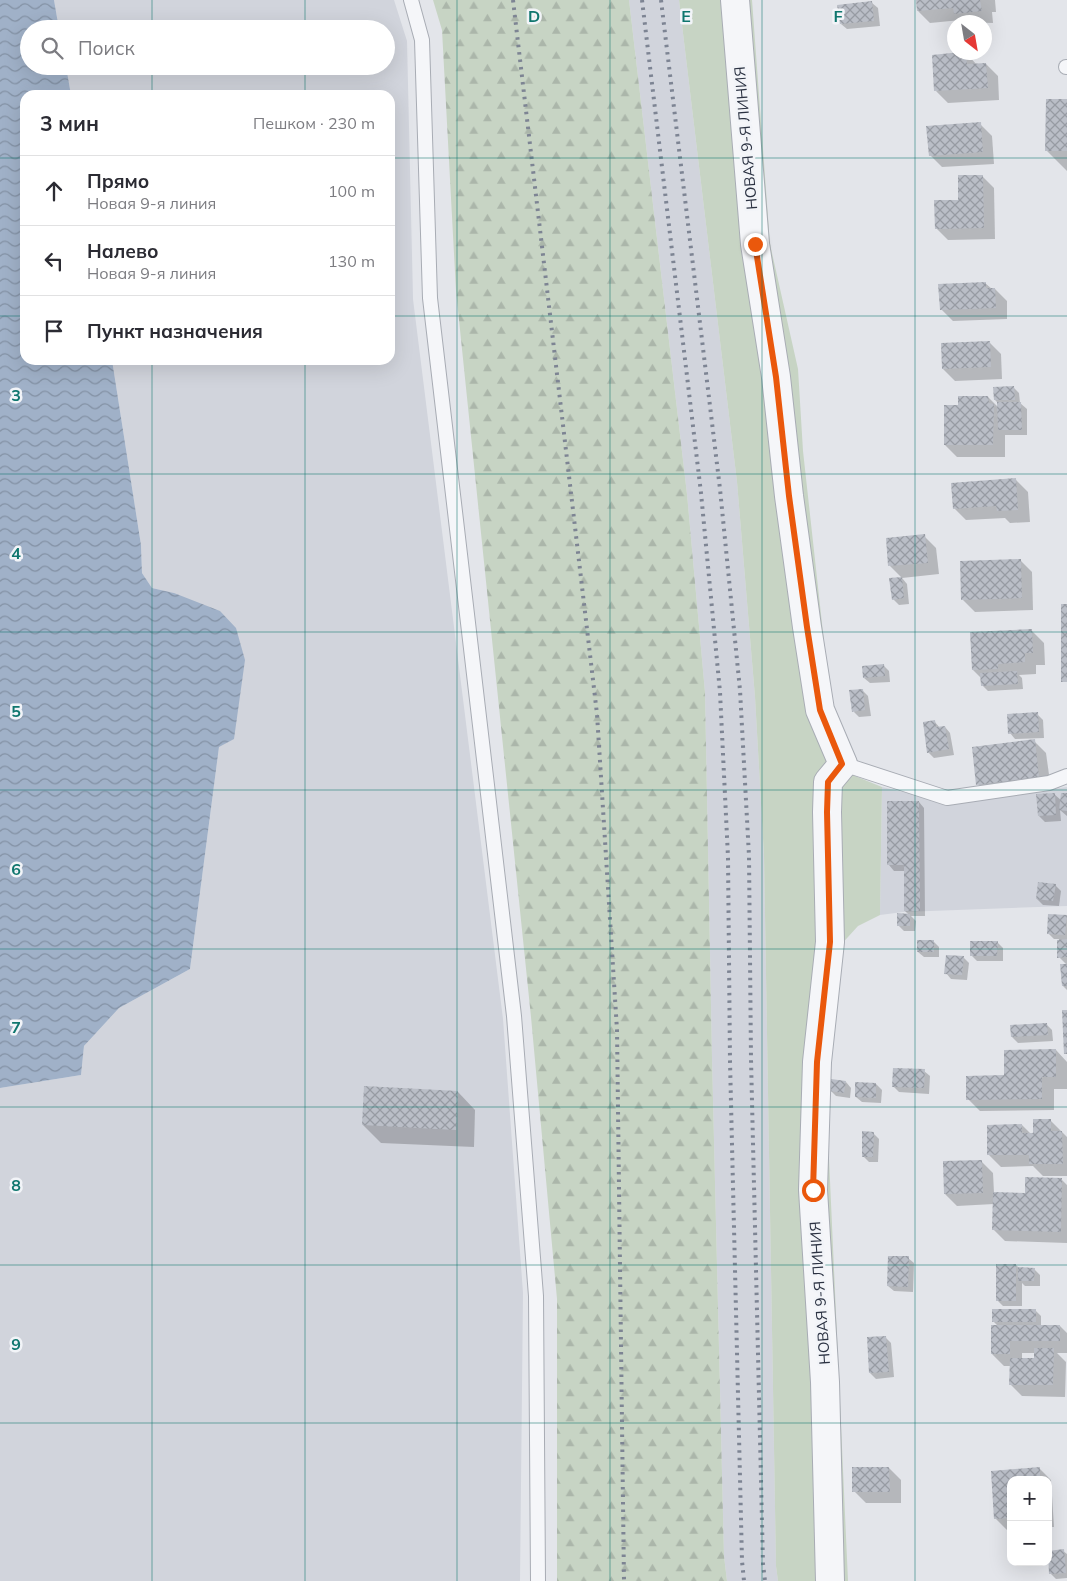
<!DOCTYPE html>
<html lang="ru">
<meta charset="utf-8">
<style>
body{margin:0;font-family:Mulish,sans-serif;background:#f2f2f3;color:#2b2b33}
.controls{position:absolute;right:15px;bottom:15px;display:grid;overflow:hidden;border-radius:10px;box-shadow:0 5px 20px #0002}
.controls button{width:45px;height:45px;display:grid;place-items:center;padding:0;border:0;border-bottom:1px solid #e1e1e2;background:#fff;color:#2b2b33;font:25px sans-serif}
.compass{position:absolute;left:947px;top:15px;width:45px;height:45px;border-radius:50%;background:#fff;box-shadow:0 5px 20px #0002;rotate:149deg}
.stop{position:absolute;width:15px;height:15px;margin:-11px;border:4px solid #ea580c;border-radius:50%;background:#fff}
.stop.end{background:#ea580c;border-color:#fff;box-shadow:0 1px 5px #0008}
.list{margin:0;padding:0;list-style:none}
h2{display:flex;justify-content:space-between;align-items:center;height:65px;margin:0;padding:0 20px;font-size:21px}
h2 small{font-size:16px;font-weight:400;color:#7c7c81}
.list li{display:grid;grid-template-columns:32px 1fr auto;gap:15px;align-items:center;box-sizing:border-box;height:70px;padding:0 20px;border-top:1px solid #e1e1e2}
.list b{display:block;font-size:19px;white-space:nowrap}
.list p{margin:0;font-size:16px;white-space:nowrap;color:#7c7c81}
.list em{font-size:16px;font-style:normal;color:#7c7c81}
.icon{flex:none;width:28px;height:28px;fill:none;stroke:currentColor;stroke-width:2;stroke-linecap:round;stroke-linejoin:round}
.map{position:relative;flex:none;width:1067px;height:1581px;overflow:hidden}
.search{position:absolute;background:#fff;box-shadow:0 5px 20px #0002;left:20px;top:20px;width:375px;height:55px;display:flex;align-items:center;gap:12px;box-sizing:border-box;padding:0 18px;border-radius:28px;color:#7c7c81;font-size:19px}
.panel{position:absolute;background:#fff;box-shadow:0 5px 20px #0002;left:20px;top:90px;width:375px;height:275px;border-radius:15px}
.map>svg:first-child{display:block}
.built{fill:#d1d4dc}
.green{fill:#c7d4c4}
.forest{fill:url(#forest-firs)}
.water{fill:url(#water-waves)}
.shadow{fill:#0003;fill-rule:evenodd}
.building{fill:url(#building-cross-hatch)}
.lines{fill:none;stroke-linecap:round;stroke-linejoin:round}
.lane-casing{stroke:#a8acb4;stroke-width:16}
.street-casing{stroke:#a8acb4;stroke-width:30}
.lane{stroke:#f5f6f9;stroke-width:14}
.street{stroke:#f5f6f9;stroke-width:28}
.rail{stroke:#7d8493;stroke-width:4;stroke-dasharray:2.5 5;stroke-linecap:butt}
.route{stroke:#ea580c;stroke-width:6}
.grid{fill:none;stroke:#0f766e;stroke-width:1;stroke-opacity:0.55}
.labels{text-anchor:middle;stroke-width:5;stroke-linejoin:round;paint-order:stroke}
.street-label{font-size:15px;fill:#2b3242;stroke:#f2f4f8}
.grid-label{font-size:16px;text-anchor:middle;font-weight:bold;fill:#0f766e;stroke:#f2f4f8;stroke-width:5;stroke-linejoin:round;paint-order:stroke}
</style>
<div class="map">
<svg width="1067" height="1581" viewBox="0 0 1067 1581">
<defs>
<pattern id="forest-firs" width="22" height="20" patternUnits="userSpaceOnUse" patternTransform="scale(1.25)"><rect width="22" height="20" fill="#c7d4c4"/><path d="M5 1l3.5 6h-7zM16 11l3.5 6h-7z" fill="#abb6aa"/></pattern>
<pattern id="water-waves" width="16" height="10" patternUnits="userSpaceOnUse" patternTransform="scale(1.25)"><rect width="16" height="10" fill="#a0b1c8"/><path d="M0 5q4-4 8 0t8 0" fill="none" stroke="#8391a4"/></pattern>
<pattern id="building-cross-hatch" width="8" height="8" patternUnits="userSpaceOnUse" patternTransform="scale(1.25)"><rect width="8" height="8" fill="#babec7"/><path d="M0 0l8 8M0 8l8-8" fill="none" stroke="#979ba3"/></pattern>
</defs>
<rect width="100%" height="100%" fill="#e3e5ea"/>
<g class="built">
<polygon points="54,0 394,0 407,41 413,299 503,1019 523,1293 520,1581 0,1581 0,1088 81,1075 84,1046 119,1008 190,969 219,747 174,593 152,588 142,573 141,545 112,360 390,360 390,95 71,95 66,66 386,66 386,29 59,29"/>
<polygon points="629,0 679,0 737,482 755,697 764,856 776,1566 778,1581 727,1581 724,1556 712,1057 705,692 687,494"/>
<polygon points="882,787 947,802 1067,787 1067,906 903,912 880,915"/>
</g>
<polygon class="green" points="679,0 752,0 770,244 798,369 803,451 831,705 852,753 855,776 882,787 880,915 858,926 838,948 825,1069 848,1581 778,1581 776,1566 764,856 755,697 737,482"/>
<polygon class="forest" points="433,0 629,0 687,494 705,692 712,1057 724,1556 727,1581 557,1581 557,1299 531,1017 456,291 442,30"/>
<polygon class="water" points="0,0 54,0 59,29 29,29 29,66 66,66 71,95 25,95 25,360 112,360 141,545 142,573 152,588 174,593 220,611 236,628 245,660 234,739 219,747 190,969 119,1008 84,1046 81,1075 0,1088"/>
<g class="shadow">
<polygon points="917,0 995,0 996,12 992,12 993,23 964,22 961,20 930,23 918,11"/>
<polygon points="872,3 878,8 880,26 847,29 841,24"/>
<polygon points="966,53 977,65 986,64 998,76 999,100 948,103 936,91"/>
<polygon points="1067,101 1067,171 1046,150"/>
<polygon points="980,124 992,136 994,164 942,167 930,155"/>
<polygon points="982,176 994,188 995,239 948,240 936,228"/>
<polygon points="985,283 992,289 995,289 1007,301 1007,319 953,321 941,309"/>
<polygon points="989,342 1001,354 1002,379 955,381 943,369"/>
<polygon points="1014,388 1019,393 1020,403 1027,409 1027,435 1005,435 1005,457 957,457 945,445 959,406 988,397 998,407 998,403 995,400"/>
<polygon points="1016,480 1028,492 1030,522 1010,523 1005,518 966,520 954,508"/>
<polygon points="924,536 936,548 939,574 902,578 890,566 887,539"/>
<polygon points="1020,560 1032,572 1033,610 975,612 963,600"/>
<polygon points="902,578 907,584 909,604 899,605 893,599"/>
<polygon points="1032,631 1044,643 1045,665 1036,665 1036,674 1019,675 1022,678 1023,689 988,691 982,685 981,678 973,670"/>
<polygon points="883,665 889,671 890,682 870,683 864,678"/>
<polygon points="862,690 868,696 871,716 859,717 854,712"/>
<polygon points="1037,714 1043,720 1044,738 1015,739 1010,733"/>
<polygon points="934,721 940,728 945,727 950,733 954,755 934,758 928,752"/>
<polygon points="1034,741 1046,753 1051,789 990,796 978,784"/>
<polygon points="1054,794 1062,801 1067,794 1067,816 1060,810 1061,821 1045,822 1039,816"/>
<polygon points="919,802 924,808 925,916 911,916 916,921 915,931 904,931 898,925 909,915 905,911 905,871 894,871 889,865"/>
<polygon points="1055,885 1061,891 1059,906 1043,905 1037,899"/>
<polygon points="1066,916 1067,917 1067,990 1063,986 1067,965 1059,957 1059,939 1054,939 1048,933"/>
<polygon points="933,941 939,947 939,957 924,957 918,952"/>
<polygon points="997,942 1003,948 1003,961 977,961 972,956"/>
<polygon points="963,957 969,963 967,980 951,979 946,973"/>
<polygon points="1046,1024 1052,1030 1053,1041 1018,1043 1012,1037"/>
<polygon points="1056,1050 1067,1062 1067,1089 1054,1089 1054,1110 980,1111 968,1099 1005,1076"/>
<polygon points="924,1071 930,1076 929,1094 899,1092 893,1086"/>
<polygon points="846,1082 851,1088 850,1098 836,1096 830,1090"/>
<polygon points="876,1084 882,1090 881,1103 862,1102 856,1097"/>
<polygon points="458,1092 475,1110 474,1147 381,1143 363,1125"/>
<polygon points="1050,1120 1067,1137 1067,1176 1043,1176 1033,1166 1001,1167 989,1155 1022,1125 1031,1134"/>
<polygon points="873,1133 879,1139 878,1162 869,1162 863,1156"/>
<polygon points="981,1161 993,1173 994,1193 1026,1194 1062,1180 1067,1185 1067,1243 1005,1241 993,1229 994,1204 957,1206 945,1194"/>
<polygon points="908,1258 914,1263 913,1292 894,1291 888,1286"/>
<polygon points="1016,1265 1020,1269 1034,1269 1040,1275 1040,1286 1025,1286 1022,1283 1022,1306 1003,1306 997,1300"/>
<path d="M1035,1310L1041,1316V1326H1060L1067,1333V1353H1057L1066,1362L1065,1397L1022,1396L1010,1384L1011,1366H1004L992,1354L998,1326L993,1321ZM1022,1353H1035V1359H1022Z"/>
<polygon points="885,1337 891,1343 894,1377 876,1379 870,1373"/>
<polygon points="889,1468 901,1480 901,1503 866,1503 854,1491"/>
<polygon points="1039,1468 1051,1480 1054,1527 1048,1527 1048,1480 1011,1480 1011,1530 1007,1530 995,1518 992,1472"/>
<polygon points="1063,1551 1067,1554 1067,1578 1056,1579 1051,1574"/>
</g>
<g class="building">
<polygon points="916,0 980,0 982,11 954,14 953,8 917,11"/>
<polygon points="872,1 874,21 840,24 837,5"/>
<polygon points="961,52 966,52 967,64 986,63 988,88 934,91 932,55"/>
<polygon points="1046,99 1067,99 1067,151 1045,151"/>
<polygon points="981,122 983,152 929,156 926,126"/>
<polygon points="958,175 983,175 984,228 935,229 934,200 958,200"/>
<polygon points="986,282 986,288 995,288 996,308 940,310 938,284"/>
<polygon points="990,341 991,367 942,369 941,343"/>
<polygon points="1014,386 1015,400 994,400 993,387"/>
<polygon points="958,396 988,396 989,403 994,404 993,445 944,445 944,405 958,405"/>
<polygon points="997,402 1021,402 1022,430 998,430"/>
<polygon points="1016,478 1018,510 997,511 996,506 953,509 951,483"/>
<polygon points="925,534 928,563 888,566 886,538"/>
<polygon points="1021,559 1022,598 961,600 960,561"/>
<polygon points="902,577 904,598 892,600 889,578"/>
<rect x="1061" y="604" width="6" height="78"/>
<polygon points="1032,629 1033,653 1025,653 1025,662 998,664 998,669 972,670 970,632"/>
<polygon points="884,664 885,676 863,678 862,666"/>
<polygon points="1017,671 1018,684 981,686 980,673"/>
<polygon points="863,689 865,710 852,712 849,690"/>
<polygon points="1038,712 1039,732 1008,734 1007,714"/>
<polygon points="935,720 936,727 945,726 949,749 927,753 923,722"/>
<polygon points="1035,739 1039,777 976,785 972,747"/>
<polygon points="1055,793 1056,815 1038,816 1036,794"/>
<polygon points="1061,793 1067,793 1067,811 1059,810"/>
<polygon points="887,801 919,801 920,911 904,911 904,865 887,865"/>
<polygon points="1038,882 1056,884 1053,901 1036,899"/>
<polygon points="897,913 910,914 910,926 897,926"/>
<polygon points="1048,914 1067,915 1065,935 1047,934"/>
<polygon points="1067,939 1067,957 1057,958 1057,940"/>
<rect x="917" y="940" width="17" height="12"/>
<polygon points="970,941 998,941 997,956 970,956"/>
<polygon points="946,955 964,956 962,975 944,974"/>
<polygon points="1060,964 1067,964 1067,986 1062,986"/>
<polygon points="1062,1010 1067,1010 1067,1054 1064,1054"/>
<polygon points="1047,1023 1048,1035 1011,1037 1010,1025"/>
<polygon points="1056,1049 1056,1077 1042,1077 1042,1099 966,1100 966,1076 1004,1075 1004,1050"/>
<polygon points="893,1068 925,1069 924,1088 892,1087"/>
<polygon points="831,1079 846,1081 844,1093 829,1091"/>
<polygon points="855,1082 876,1083 876,1098 855,1097"/>
<polygon points="364,1086 458,1091 456,1130 362,1125"/>
<polygon points="1033,1119 1051,1119 1051,1131 1062,1131 1063,1164 1029,1164 1029,1155 987,1155 987,1125 1022,1124 1022,1133 1033,1133"/>
<polygon points="862,1131 874,1132 873,1157 862,1157"/>
<polygon points="982,1160 983,1193 944,1194 943,1161"/>
<polygon points="1025,1177 1062,1178 1061,1232 992,1230 993,1192 1025,1193"/>
<polygon points="888,1256 909,1256 908,1287 887,1286"/>
<rect x="996" y="1264" width="20" height="37"/>
<polygon points="1018,1267 1035,1268 1034,1281 1018,1281"/>
<rect x="992" y="1309" width="44" height="13"/>
<polygon points="991,1325 1060,1325 1060,1341 1010,1341 1010,1354 991,1354"/>
<polygon points="886,1336 889,1372 869,1373 867,1337"/>
<polygon points="1034,1348 1054,1348 1053,1385 1009,1385 1010,1358 1034,1358"/>
<polygon points="852,1467 889,1467 890,1492 852,1492"/>
<polygon points="1040,1467 1040,1480 1011,1480 1011,1518 994,1519 991,1471"/>
<polygon points="1064,1549 1066,1573 1049,1574 1048,1551"/>
</g>
<g class="lines">
<defs>
<g id="lane">
<polyline points="411,0 422,40 430,298 514,1016 536,1296 538,1581"/>
<polyline points="1066,67 1067,67"/>
<polyline points="843,764 947,798 1049,783 1067,776"/>
</g>
<polyline id="street" points="735,0 755,244 776,377 789,496 807,627 820,710 843,764 828,782 827,812 830,942 817,1062 813,1190 825,1382 830,1581"/>
</defs>
<use href="#lane" class="lane-casing"/>
<use href="#street" class="street-casing"/>
<use href="#lane" class="lane"/>
<use href="#street" class="street"/>
<g class="rail">
<polyline points="513,0 597,714 617,1030 624,1581"/>
<polyline points="642,0 701,493 720,692 728,857 730,1061 742,1561 744,1581"/>
<polyline points="661,0 720,489 740,690 749,856 751,1059 763,1564 765,1581"/>
</g>
</g>
<g class="lines">
<polyline class="route" points="755,244 776,377 789,496 807,627 820,710 842,764 828,782 827,812 830,942 817,1062 813,1190"/>
</g>
<path class="grid" d="M152,0V29M305,0V29M457,0V1581M610,0V1581M762,0V1581M915,0V1581M152,66V95M305,66V95M0,158H25M390,158H1067M0,316H25M390,316H1067M152,360V1581M305,360V1581M0,474H1067M0,632H1067M0,790H1067M0,949H1067M0,1107H1067M0,1265H1067M0,1423H1067"/>
<g class="labels">
<g class="street-label">
<text transform="translate(746 138) rotate(-95)" y="5">НОВАЯ 9-Я ЛИНИЯ</text>
<text transform="translate(820 1293) rotate(-94)" y="5">НОВАЯ 9-Я ЛИНИЯ</text>
</g>
</g>
<g class="grid-label">
<text x="534" y="22">D</text>
<text x="686" y="22">E</text>
<text x="838" y="22">F</text>
<text x="16" y="401">3</text>
<text x="16" y="559">4</text>
<text x="16" y="717">5</text>
<text x="16" y="875">6</text>
<text x="16" y="1033">7</text>
<text x="16" y="1191">8</text>
<text x="16" y="1350">9</text>
</g>
</svg>
<div class="controls">
<button>+</button>
<button>−</button>
</div>
<svg class="compass" viewBox="-18 -18 36 36"><path d="M0-13l5 13h-10z" fill="#e53935"/><path d="M0 13l5-13h-10z" fill="#7c7c81"/></svg>
<div class="stop" style="left:813px;top:1190px"></div>
<div class="stop end" style="left:755px;top:244px"></div>
<div class="search"><svg class="icon" aria-label="search" viewBox="0 0 24 24"><circle cx="10" cy="10" r="6"/><path d="M15 15l6 6"/></svg>Поиск</div>
<section class="panel">
<h2>3 мин<small>Пешком · 230 m</small></h2>
<ul class="list">
<li><svg class="icon" aria-label="ahead" viewBox="0 0 24 24"><path d="M12 20V5M6 11l6-6 6 6"/></svg><div><b>Прямо</b><p>Новая 9-я линия</p></div><em>100 m</em></li>
<li><svg class="icon" aria-label="left" viewBox="0 0 24 24"><path d="M17 20v-9H6M10 6l-5 5 5 5"/></svg><div><b>Налево</b><p>Новая 9-я линия</p></div><em>130 m</em></li>
<li><svg class="icon" aria-label="arrive" viewBox="0 0 24 24"><path d="M6 21V4h12l-3 4 3 4H6"/></svg><div><b>Пункт назначения</b></div></li>
</ul>
</section>
</div>
